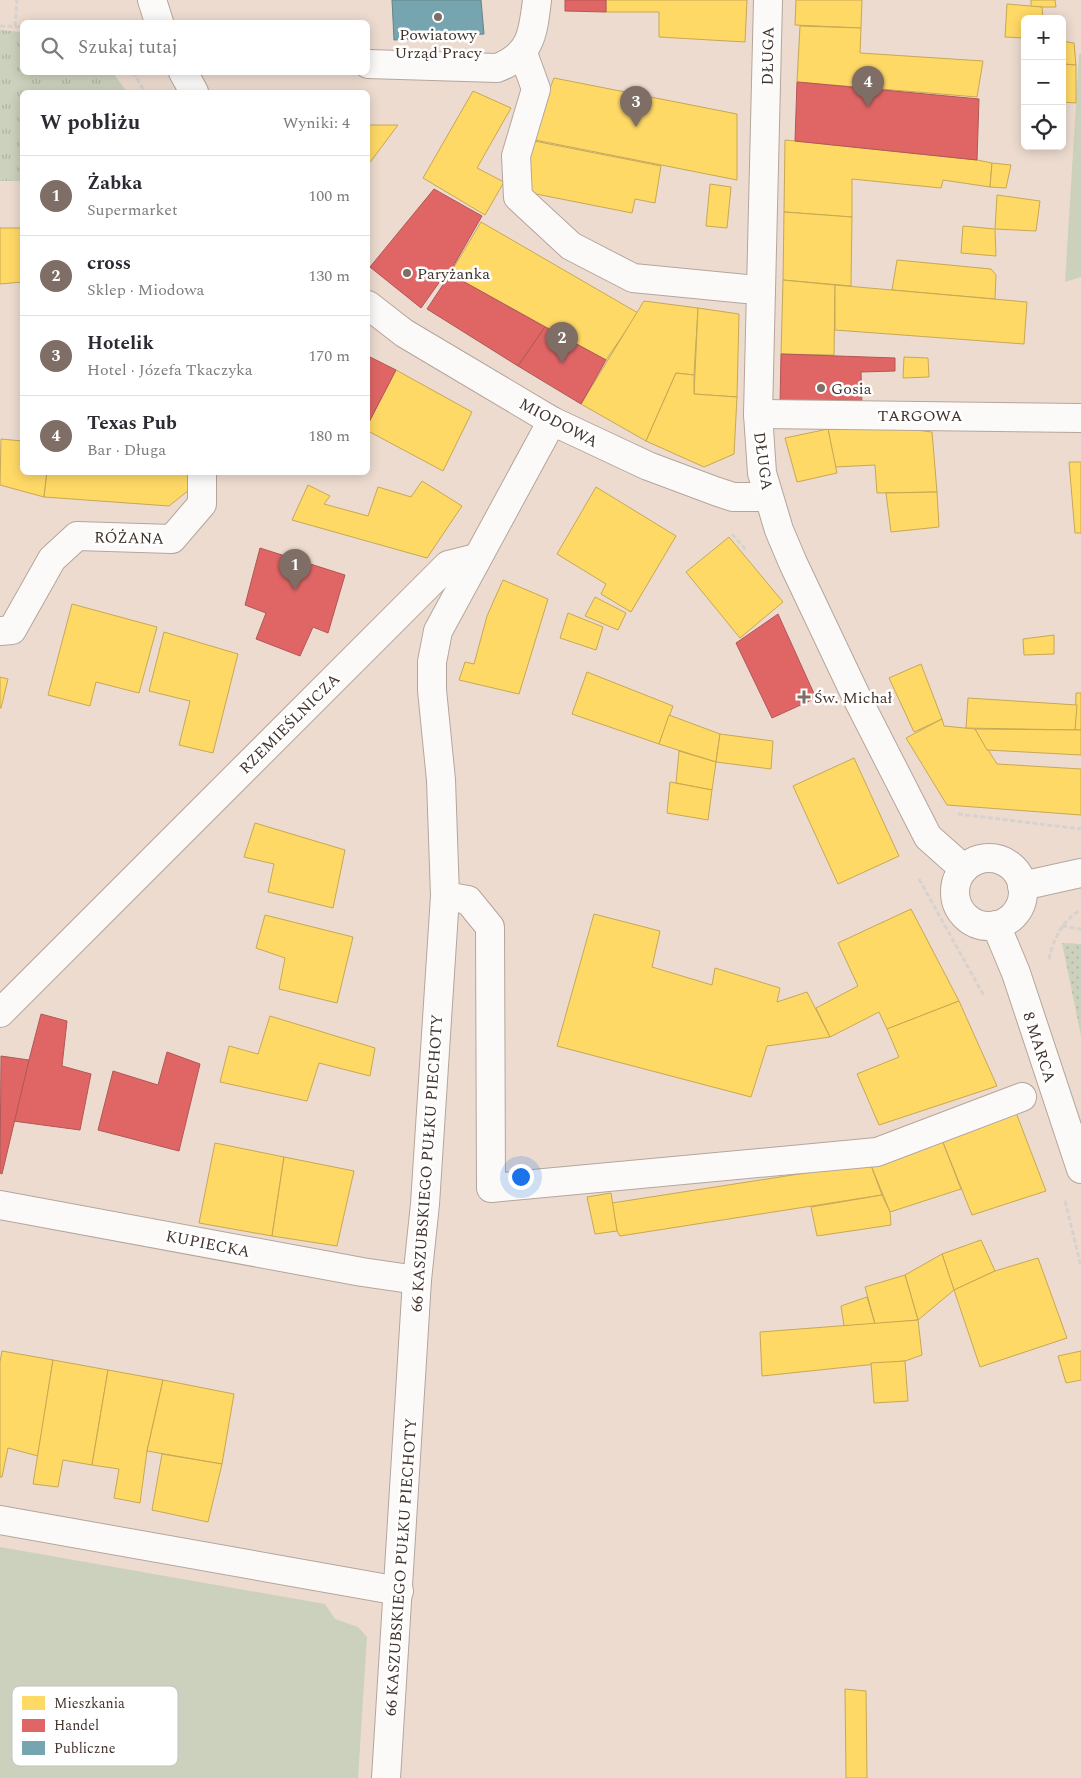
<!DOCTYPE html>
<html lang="pl">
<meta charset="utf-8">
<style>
body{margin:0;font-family:Spectral,serif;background:#f7f7f7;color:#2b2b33}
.controls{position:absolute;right:15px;top:15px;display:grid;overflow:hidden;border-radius:8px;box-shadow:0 2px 12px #0003}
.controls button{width:45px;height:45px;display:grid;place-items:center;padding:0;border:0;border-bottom:1px solid #e1e1e2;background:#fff;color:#2b2b33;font:25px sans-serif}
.you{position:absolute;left:520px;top:1176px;width:18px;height:18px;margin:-12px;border:4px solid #fff;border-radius:50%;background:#1a73e8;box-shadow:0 0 0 8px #1a73e833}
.badge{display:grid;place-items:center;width:32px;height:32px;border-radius:50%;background:#7e6e65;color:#fff;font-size:16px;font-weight:700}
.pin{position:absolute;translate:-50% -41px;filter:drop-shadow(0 1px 2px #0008)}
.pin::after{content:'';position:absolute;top:26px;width:18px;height:15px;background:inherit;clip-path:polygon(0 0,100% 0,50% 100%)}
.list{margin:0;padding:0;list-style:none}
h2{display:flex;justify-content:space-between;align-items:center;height:65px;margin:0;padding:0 20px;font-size:21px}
h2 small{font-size:16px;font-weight:400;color:#7c7c81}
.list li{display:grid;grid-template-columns:32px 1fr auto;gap:15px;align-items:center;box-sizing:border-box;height:80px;padding:0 20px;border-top:1px solid #e1e1e2}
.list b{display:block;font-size:19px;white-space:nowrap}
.list p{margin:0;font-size:16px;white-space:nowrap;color:#7c7c81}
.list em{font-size:16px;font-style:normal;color:#7c7c81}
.icon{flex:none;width:28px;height:28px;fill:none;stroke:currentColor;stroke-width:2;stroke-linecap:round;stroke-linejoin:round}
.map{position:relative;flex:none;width:1081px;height:1778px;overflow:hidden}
.search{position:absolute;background:#fff;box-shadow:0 2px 12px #0003;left:20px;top:20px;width:350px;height:55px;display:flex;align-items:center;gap:12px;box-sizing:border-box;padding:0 18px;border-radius:8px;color:#7c7c81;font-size:19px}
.panel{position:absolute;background:#fff;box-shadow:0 2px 12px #0003;left:20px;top:90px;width:350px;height:385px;border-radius:8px}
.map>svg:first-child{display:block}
.grass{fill:#cbd1bc}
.park{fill:url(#park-tufts)}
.garden{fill:url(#garden-dots)}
.homes{fill:#ffd966;stroke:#c6a855}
.shops{fill:#e06666;stroke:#b15755}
.public{fill:#76a5af;stroke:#668388}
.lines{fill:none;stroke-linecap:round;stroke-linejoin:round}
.minor-casing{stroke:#b4a69c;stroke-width:30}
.path{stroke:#d8d2ce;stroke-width:3;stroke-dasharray:5 2.5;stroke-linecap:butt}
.minor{stroke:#fcfaf8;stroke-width:28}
.poi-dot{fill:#7e6e65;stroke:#fff;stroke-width:2}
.labels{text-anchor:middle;stroke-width:5;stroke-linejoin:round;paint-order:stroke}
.poi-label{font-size:16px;fill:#42342c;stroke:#fff;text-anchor:start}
.street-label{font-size:16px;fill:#42342c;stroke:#fff}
.key{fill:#fff;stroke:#c6c2c0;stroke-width:1}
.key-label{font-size:14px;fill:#42342c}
</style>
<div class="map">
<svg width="1081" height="1778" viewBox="0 0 1081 1778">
<defs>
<pattern id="park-tufts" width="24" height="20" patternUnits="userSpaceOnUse" patternTransform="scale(1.25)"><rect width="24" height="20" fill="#cbd1bc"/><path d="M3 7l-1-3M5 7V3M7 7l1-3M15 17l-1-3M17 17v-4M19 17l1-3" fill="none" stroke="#b0b4a2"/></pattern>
<pattern id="garden-dots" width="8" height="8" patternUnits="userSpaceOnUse" patternTransform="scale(1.25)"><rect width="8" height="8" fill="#cbd1bc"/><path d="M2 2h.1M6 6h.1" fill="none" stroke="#b0b4a2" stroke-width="1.8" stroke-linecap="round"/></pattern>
</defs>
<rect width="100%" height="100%" fill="#eddbcf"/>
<g class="grass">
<polygon points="1081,53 1081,277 1065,282 1079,55"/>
<polygon points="0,1547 325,1604 335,1619 358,1627 367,1637 358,1778 0,1778"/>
</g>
<polygon class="park" points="0,30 22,32 22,72 113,73 127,92 22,92 22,181 0,181"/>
<polygon class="garden" points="1062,943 1081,944 1081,1036"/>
<g class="homes">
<polygon points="606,0 747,0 745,42 659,37 659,12 606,12"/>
<polygon points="796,0 862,0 861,28 795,25"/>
<polygon points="1031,0 1055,0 1056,7 1031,7"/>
<polygon points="1007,4 1042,7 1043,19 1025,19 1025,38 1005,37"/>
<polygon points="800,26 861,28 860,53 983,61 977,97 797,82"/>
<polygon points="1062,41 1074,43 1076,65 1062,64"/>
<polygon points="1062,64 1076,65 1076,103 1062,102"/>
<polygon points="554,78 737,114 737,180 530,139"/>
<polygon points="473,91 511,108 477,168 504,182 485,215 423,178"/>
<polygon points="368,125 398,125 368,165"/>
<polygon points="529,140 661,166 655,203 635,199 632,213 526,192"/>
<polygon points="785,140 977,160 992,163 990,187 943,180 941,188 852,179 852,217 784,212"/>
<polygon points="992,163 1011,165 1006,188 990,187"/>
<polygon points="710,184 731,187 727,228 706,226"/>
<polygon points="997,195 1040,201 1036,231 995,229"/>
<polygon points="784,212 852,217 851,286 783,280"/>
<polygon points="481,222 638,313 606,360 450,274"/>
<polygon points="963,226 995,229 996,256 961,253"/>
<polygon points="0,228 22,228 22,282 0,284"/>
<polygon points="897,260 991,269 996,275 995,299 892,290"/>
<polygon points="783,280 835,285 834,355 781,354"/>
<polygon points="835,285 1027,302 1024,344 835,330"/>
<polygon points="644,301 698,308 694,375 676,373 646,441 581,404"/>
<polygon points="698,308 739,314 737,397 694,394"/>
<polygon points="904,357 928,358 929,377 903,378"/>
<polygon points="396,370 472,412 443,471 368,431 368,424"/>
<polygon points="676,373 694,375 694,394 737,397 734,454 704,467 646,441"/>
<polygon points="900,428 932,432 937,492 877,493 875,465 835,467 828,429"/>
<polygon points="828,429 837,473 797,482 785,438"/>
<polygon points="1,439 22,441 22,472 47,472 44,497 0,485"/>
<polygon points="1069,462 1081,462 1081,533 1075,533"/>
<polygon points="47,472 187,472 189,490 169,506 44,497"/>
<polygon points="422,481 462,506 427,558 292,520 308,485 330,496 324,504 368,516 378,487 411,497"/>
<polygon points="596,487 676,536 631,612 601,594 606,584 557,554"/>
<polygon points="937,492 939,527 891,532 886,493"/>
<polygon points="729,537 783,602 740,638 686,572"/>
<polygon points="503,580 548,599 519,694 459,680 465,662 474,664 487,616"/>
<polygon points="595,597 626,613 618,630 585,616"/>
<polygon points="72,604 157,627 139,693 96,682 90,706 48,695"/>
<polygon points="568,613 603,627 596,650 560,638"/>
<polygon points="164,632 238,654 213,753 179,745 190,701 149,691"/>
<polygon points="1054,635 1054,654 1024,655 1023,639"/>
<polygon points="921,664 942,719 914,732 889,678"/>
<polygon points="587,672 673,706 659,744 572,714"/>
<polygon points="0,677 8,679 1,708 0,708"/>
<polygon points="1076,693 1081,693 1081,730 1075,730"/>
<polygon points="968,698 1077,705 1075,730 966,728"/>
<polygon points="669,715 720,734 716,762 659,744"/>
<polygon points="942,719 944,726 975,729 997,764 1081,769 1081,815 947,805 906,738"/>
<polygon points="975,729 1081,730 1081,755 987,750"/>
<polygon points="720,734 773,741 771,769 716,762"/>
<polygon points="679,751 716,762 712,790 676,783"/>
<polygon points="854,758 899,856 838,884 793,786"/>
<polygon points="670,782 712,790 708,820 667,813"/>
<polygon points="255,823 345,850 333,908 268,892 274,864 244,857"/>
<polygon points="911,909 959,1001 887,1029 879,1012 830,1037 816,1008 858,986 838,943"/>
<polygon points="594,914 660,931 652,967 712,985 715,968 780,988 777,1002 807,992 830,1037 767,1046 751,1097 557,1046"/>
<polygon points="265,915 353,937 337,1003 279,989 285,958 256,948"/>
<polygon points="959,1001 997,1086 879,1125 857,1074 899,1057 887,1029"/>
<polygon points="270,1016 375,1048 370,1076 319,1063 307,1101 220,1082 229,1046 258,1054"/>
<polygon points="1015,1110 1046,1191 972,1215 942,1140"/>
<polygon points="942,1140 961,1189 890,1212 870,1163"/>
<polygon points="215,1143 284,1157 272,1236 199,1223"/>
<polygon points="284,1157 354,1171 337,1246 272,1236"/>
<polygon points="870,1163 882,1195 620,1236 617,1231 612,1203"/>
<polygon points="611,1193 617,1231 595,1234 587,1197"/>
<polygon points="882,1195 890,1212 891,1225 817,1236 811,1207"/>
<polygon points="981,1240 995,1271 954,1290 942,1254"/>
<polygon points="942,1254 954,1290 918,1320 905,1275"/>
<polygon points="1038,1258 1067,1338 980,1367 954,1290 995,1271"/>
<polygon points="905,1275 918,1320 875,1324 865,1287"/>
<polygon points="867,1297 875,1324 844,1326 841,1306"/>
<polygon points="918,1320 922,1355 905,1361 762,1376 760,1332"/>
<polygon points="2,1351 53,1360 38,1456 8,1448 2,1477 0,1477 0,1362"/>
<polygon points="1081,1351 1081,1380 1066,1383 1058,1356"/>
<polygon points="53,1360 108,1370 92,1465 63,1460 58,1487 33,1484"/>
<polygon points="905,1361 908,1401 874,1403 871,1363"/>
<polygon points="108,1370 163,1380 147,1451 140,1503 114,1498 119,1469 92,1465"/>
<polygon points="163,1380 234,1394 222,1464 147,1451"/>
<polygon points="162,1454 222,1464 208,1522 152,1510"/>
<polygon points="845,1689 866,1691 867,1778 846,1778"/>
</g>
<g class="shops">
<polygon points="565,0 606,0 606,12 565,11"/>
<polygon points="797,82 979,99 977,160 795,141"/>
<polygon points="434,189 482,216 450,272 448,270 421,308 370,267"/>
<polygon points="450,274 545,327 518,366 427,309"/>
<polygon points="545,327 606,360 581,404 518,366"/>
<polygon points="781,354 895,358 895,371 861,372 862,407 780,405"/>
<polygon points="368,356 396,370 368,424"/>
<polygon points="260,548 345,575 328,633 313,627 300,656 256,639 266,613 245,605"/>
<polygon points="778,614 816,698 772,718 736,643"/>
<polygon points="41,1014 67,1021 62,1066 91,1074 80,1130 13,1121"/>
<polygon points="167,1052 200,1064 179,1151 98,1130 113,1071 158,1085"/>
<polygon points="1,1056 29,1060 2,1174 0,1173"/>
</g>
<polygon class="public" points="392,0 481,0 484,34 394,40"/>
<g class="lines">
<defs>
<g id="minor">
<polyline points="152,0 159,22"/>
<polyline points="768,0 758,414 762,473 779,530 793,563 857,698 928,837 964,869"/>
<polyline points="523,53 536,89 516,156 518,197 571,246 633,278 746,289"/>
<path d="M368,64L497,68C531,55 533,34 537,0"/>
<polyline points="183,72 194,92"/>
<polyline points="368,305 404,333 552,421 648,466 715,491 733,497 768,497"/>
<polyline points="758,414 1081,418"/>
<polyline points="0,631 12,630 52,559 77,536 172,539 202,504 202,472"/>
<circle cx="989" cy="892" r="34"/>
<polyline points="1022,886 1081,873"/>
<polyline points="445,896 468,900 490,927 491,1188 877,1152 1022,1097"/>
<polyline points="996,925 1016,973 1081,1169"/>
<polyline points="0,1013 448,565 476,558"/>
<polyline points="0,1205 362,1272 417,1280"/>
<polyline points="0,1520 399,1591"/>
<polyline points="386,1778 417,1280 425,1204 445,896 441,780 432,690 432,662 438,631 552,421"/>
</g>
</defs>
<use href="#minor" class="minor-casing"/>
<g class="path">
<polyline points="0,26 22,27"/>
<polyline points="15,26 17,0"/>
<polyline points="133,72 145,92"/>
<polyline points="732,534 747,551"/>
<polyline points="958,814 1081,829"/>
<polyline points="919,879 984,996"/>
<polyline points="1062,926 1081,929"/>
<path d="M1049,959C1053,940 1062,921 1079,911"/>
<polyline points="1065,1201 1081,1266"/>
</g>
<use href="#minor" class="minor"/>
</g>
<g class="poi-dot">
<circle cx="438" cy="17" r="5"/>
<circle cx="407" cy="273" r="5"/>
<circle cx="821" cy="388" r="5"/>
<path d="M801.5 689.5h5v5h5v5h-5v5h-5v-5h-5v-5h5z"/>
</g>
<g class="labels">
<g class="poi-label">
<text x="438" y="40" text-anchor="middle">Powiatowy<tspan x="438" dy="18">Urząd Pracy</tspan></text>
<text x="417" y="279">Paryżanka</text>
<text x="831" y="394">Gosia</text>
<text x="814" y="703">Św. Michał</text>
</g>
<g class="street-label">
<text transform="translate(767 56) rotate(-89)" y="6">DŁUGA</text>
<text x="920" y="421">TARGOWA</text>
<text transform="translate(559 422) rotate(28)" y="6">MIODOWA</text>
<text transform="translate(764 461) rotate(82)" y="6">DŁUGA</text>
<text transform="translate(129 537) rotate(1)" y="6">RÓŻANA</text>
<text transform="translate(289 723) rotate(-45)" y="6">RZEMIEŚLNICZA</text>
<text transform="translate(1040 1047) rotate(72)" y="6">8 MARCA</text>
<text transform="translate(426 1163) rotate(-86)" y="6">66 KASZUBSKIEGO PUŁKU PIECHOTY</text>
<text transform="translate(208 1243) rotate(11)" y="6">KUPIECKA</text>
<text transform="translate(400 1567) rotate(-86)" y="6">66 KASZUBSKIEGO PUŁKU PIECHOTY</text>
</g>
</g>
<rect x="12" y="1686" width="166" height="80" rx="8" class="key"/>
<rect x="22" y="1696" width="23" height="14" fill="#ffd966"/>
<rect x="22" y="1719" width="23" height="13" fill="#e06666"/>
<rect x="22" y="1741" width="23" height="14" fill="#76a5af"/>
<g class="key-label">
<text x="54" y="1708">Mieszkania</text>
<text x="54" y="1730">Handel</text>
<text x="54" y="1753">Publiczne</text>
</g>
</svg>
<div class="controls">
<button>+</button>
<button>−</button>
<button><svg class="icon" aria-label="locate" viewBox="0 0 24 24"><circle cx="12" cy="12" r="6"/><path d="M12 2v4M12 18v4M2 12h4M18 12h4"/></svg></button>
</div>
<div class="you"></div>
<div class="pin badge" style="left:295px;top:590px">1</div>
<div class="pin badge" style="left:562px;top:363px">2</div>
<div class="pin badge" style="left:636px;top:127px">3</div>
<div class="pin badge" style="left:868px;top:107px">4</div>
<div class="search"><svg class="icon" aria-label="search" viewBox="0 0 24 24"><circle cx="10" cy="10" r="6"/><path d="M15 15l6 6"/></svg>Szukaj tutaj</div>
<section class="panel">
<h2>W pobliżu<small>Wyniki: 4</small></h2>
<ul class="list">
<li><span class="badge">1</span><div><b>Żabka</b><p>Supermarket</p></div><em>100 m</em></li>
<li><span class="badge">2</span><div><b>cross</b><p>Sklep · Miodowa</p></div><em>130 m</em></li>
<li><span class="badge">3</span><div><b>Hotelik</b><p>Hotel · Józefa Tkaczyka</p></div><em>170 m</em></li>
<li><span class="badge">4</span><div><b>Texas Pub</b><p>Bar · Długa</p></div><em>180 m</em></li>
</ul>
</section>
</div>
